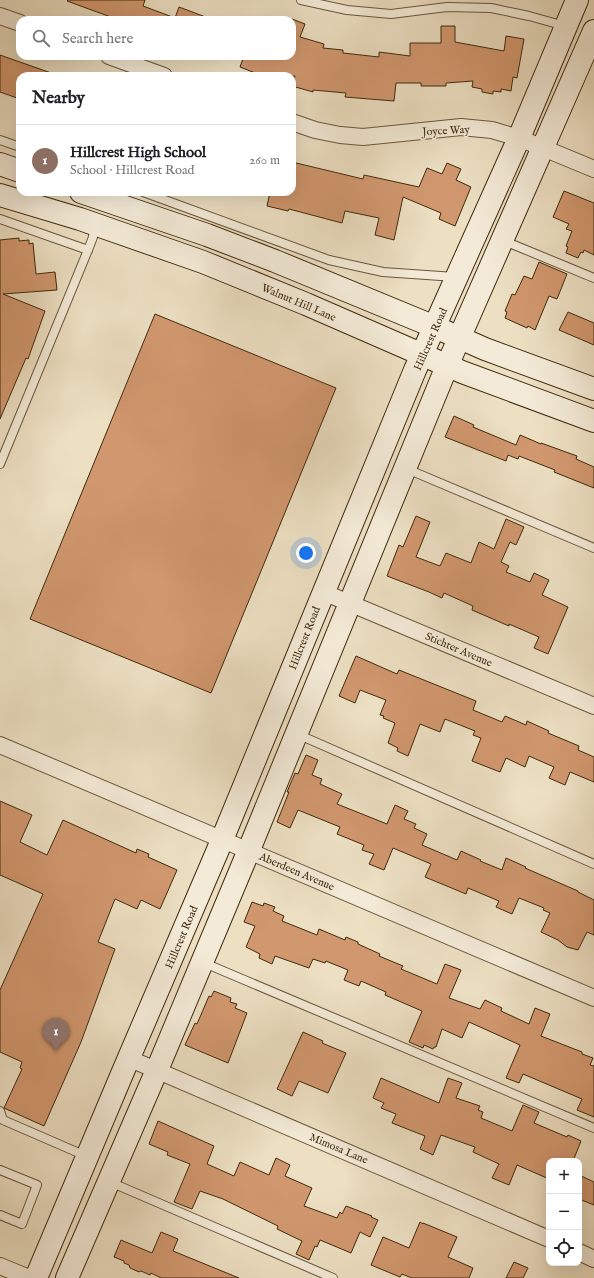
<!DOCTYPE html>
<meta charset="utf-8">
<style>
body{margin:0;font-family:"IM FELL English",serif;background:#f2f2f2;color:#202124}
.controls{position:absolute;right:12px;bottom:12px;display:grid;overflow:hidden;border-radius:8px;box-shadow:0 4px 16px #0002}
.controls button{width:36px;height:36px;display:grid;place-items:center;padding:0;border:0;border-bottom:1px solid #e0e0e0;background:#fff;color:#202124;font:20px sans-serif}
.you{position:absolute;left:306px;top:553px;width:14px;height:14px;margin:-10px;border:3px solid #fff;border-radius:50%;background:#1a73e8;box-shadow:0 0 0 6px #1a73e833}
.badge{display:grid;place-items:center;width:26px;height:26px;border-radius:50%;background:#8f2418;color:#fff;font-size:13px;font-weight:700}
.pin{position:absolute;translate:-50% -33px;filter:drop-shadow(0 1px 2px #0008)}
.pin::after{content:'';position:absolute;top:21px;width:14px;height:12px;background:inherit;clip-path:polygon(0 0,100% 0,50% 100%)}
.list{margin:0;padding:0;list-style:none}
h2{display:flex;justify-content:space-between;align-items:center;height:52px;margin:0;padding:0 16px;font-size:17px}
h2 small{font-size:13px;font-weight:400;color:#757577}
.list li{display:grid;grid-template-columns:26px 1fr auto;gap:12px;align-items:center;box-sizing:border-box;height:72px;padding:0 16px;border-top:1px solid #e0e0e0}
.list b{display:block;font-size:15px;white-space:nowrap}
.list p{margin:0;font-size:13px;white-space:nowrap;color:#757577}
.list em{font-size:13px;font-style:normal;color:#757577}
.icon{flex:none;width:22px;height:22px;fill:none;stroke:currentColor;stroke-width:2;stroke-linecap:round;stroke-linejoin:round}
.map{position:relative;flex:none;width:594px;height:1278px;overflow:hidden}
.search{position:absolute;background:#fff;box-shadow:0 4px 16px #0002;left:16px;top:16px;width:280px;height:44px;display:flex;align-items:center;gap:10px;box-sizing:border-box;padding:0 14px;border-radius:12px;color:#757577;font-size:15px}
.panel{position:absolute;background:#fff;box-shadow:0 4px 16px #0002;left:16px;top:72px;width:280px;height:124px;border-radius:12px}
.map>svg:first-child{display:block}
.building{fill:#d1976e;stroke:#402a0e}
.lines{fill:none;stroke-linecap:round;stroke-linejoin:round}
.lane-casing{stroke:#6b573b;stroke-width:10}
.street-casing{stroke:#6b573b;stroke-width:18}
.secondary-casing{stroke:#402a0e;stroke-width:24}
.lane{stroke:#f3ead7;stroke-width:8}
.street{stroke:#f3ead7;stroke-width:16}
.secondary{stroke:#f3ead7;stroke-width:22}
.labels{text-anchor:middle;stroke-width:3.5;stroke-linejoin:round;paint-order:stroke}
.street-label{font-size:11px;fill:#402a0e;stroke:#f3ead7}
</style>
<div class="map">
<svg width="594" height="1278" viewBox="0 0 594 1278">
<rect width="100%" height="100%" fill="#ecdfc2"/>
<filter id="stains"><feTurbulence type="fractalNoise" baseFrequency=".005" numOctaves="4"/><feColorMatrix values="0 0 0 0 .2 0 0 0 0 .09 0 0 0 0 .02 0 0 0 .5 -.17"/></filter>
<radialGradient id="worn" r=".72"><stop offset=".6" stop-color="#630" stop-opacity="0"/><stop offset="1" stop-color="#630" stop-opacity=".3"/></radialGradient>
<g class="building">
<polygon points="68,0 145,0 143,6 175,18 179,7 211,19 211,20 119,20 67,1"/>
<polygon points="292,19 305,24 300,37 324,44 323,48 343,50 343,53 379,57 379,52 410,56 410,43 441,43 441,26 455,26 455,42 504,51 506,36 524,39 517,78 513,77 511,91 501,89 501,92 493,91 493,94 482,92 482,89 472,87 473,81 446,83 446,86 421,86 421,83 396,83 394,101 345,97 346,93 313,90 313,92 292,86 295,76 263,76 240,67 244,56 292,56"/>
<polygon points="0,55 54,74 54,76 20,76 20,99 0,92"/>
<polygon points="292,162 363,179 364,175 419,187 427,168 442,174 447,163 461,169 456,180 471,187 455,226 439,219 441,213 403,197 394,240 375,235 379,218 345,211 342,223 289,209 288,211 267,206 270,192 292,192"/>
<polygon points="564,191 594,203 594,255 584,250 583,253 581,252 578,258 566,253 568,247 566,246 572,231 566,229 569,224 553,217"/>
<polygon points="19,238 19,241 29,240 29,244 33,243 36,274 55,272 57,290 3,294 45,311 28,359 26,358 0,419 0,240"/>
<polygon points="539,262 567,274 557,299 549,296 535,330 528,326 527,328 505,318 507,312 505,311 512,294 515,295 524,276 532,279"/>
<polygon points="568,312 594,323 594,345 559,330"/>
<polygon points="155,314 336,388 211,693 30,619"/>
<polygon points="454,416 474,425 473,427 516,445 520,435 541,444 541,443 577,456 576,459 594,467 594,488 554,472 555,470 519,456 518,459 508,455 506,461 445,437"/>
<polygon points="416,516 430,522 416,557 440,566 446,553 471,563 479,542 494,549 506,519 524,527 516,545 510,542 501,562 509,566 506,572 530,582 534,573 549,580 542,595 568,607 548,654 534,648 539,637 509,624 509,626 472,610 473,606 444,593 442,598 429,592 387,576 399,545 403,547"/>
<polygon points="356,656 397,674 399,670 476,701 473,710 502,722 505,716 526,725 527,721 549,731 548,733 579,746 578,750 594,757 594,782 570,772 565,785 549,778 554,767 529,756 525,767 506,758 500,772 472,761 481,738 473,735 475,731 445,719 440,732 420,724 408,756 397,751 398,748 388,743 395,723 383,718 384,716 380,715 386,700 360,690 355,703 339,696"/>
<polygon points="306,755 318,760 312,775 322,779 320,784 342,794 337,804 387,824 395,805 408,811 404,819 416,824 414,828 427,834 422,845 457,860 461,851 481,860 480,861 502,870 506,858 526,867 525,868 578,891 578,892 594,900 594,935 587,932 578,950 567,947 558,940 541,932 550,913 543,910 544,908 519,898 512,914 496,907 499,901 468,888 466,894 425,877 431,864 393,848 384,870 369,864 374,854 362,850 364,845 337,834 340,827 298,810 290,828 277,822 289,792 287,792 295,773 298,774"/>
<polygon points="0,801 32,815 20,842 47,855 63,820 136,853 137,849 149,854 148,857 177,870 160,909 141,900 137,909 115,899 98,942 115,949 81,1042 44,1126 4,1108 22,1069 20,1068 22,1062 0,1052 0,990 43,894 0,875"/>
<polygon points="252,902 263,906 264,903 275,907 273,911 284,916 282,921 317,935 319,929 345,940 346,937 358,942 358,944 380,954 379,956 403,966 401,969 437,984 445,964 461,970 449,998 480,1009 485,1000 502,1008 501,1011 529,1024 535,1008 550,1014 541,1036 582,1052 582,1054 593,1058 590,1065 594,1066 594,1117 577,1110 582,1099 523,1074 519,1083 506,1078 520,1045 469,1022 462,1038 442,1029 436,1047 434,1047 433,1049 424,1045 423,1048 409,1042 422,1011 385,995 386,992 361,981 359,986 344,980 348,970 326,961 325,963 313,959 309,968 275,956 272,964 259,958 260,954 246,947 255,926 244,922"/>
<polygon points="214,991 231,998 230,1002 237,1004 235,1008 247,1013 228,1063 185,1045 195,1023 197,1024 209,996 211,997"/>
<polygon points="303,1032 323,1041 322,1043 346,1053 328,1093 299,1081 292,1096 277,1089"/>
<polygon points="381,1078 439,1103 448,1078 462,1083 456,1098 480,1106 478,1110 483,1112 481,1118 512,1131 523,1105 539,1112 534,1123 567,1137 568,1135 581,1141 573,1161 549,1161 549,1179 517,1165 509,1185 492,1178 499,1164 473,1152 475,1147 441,1135 433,1155 420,1149 425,1136 392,1123 396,1114 381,1108 384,1103 373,1098"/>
<polygon points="158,1121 214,1146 207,1164 234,1176 240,1162 269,1175 276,1158 290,1165 285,1176 312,1188 304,1206 337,1218 340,1212 342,1214 346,1206 372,1216 371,1217 378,1220 370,1237 360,1232 351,1253 320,1240 317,1247 315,1246 309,1260 296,1254 302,1241 277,1229 278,1226 223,1199 200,1191 192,1209 174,1202 190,1164 167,1155 168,1152 149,1144"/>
<polygon points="579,1175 594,1182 594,1205 579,1199"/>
<polygon points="420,1222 423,1224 423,1223 457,1237 448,1257 473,1268 469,1278 412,1278 402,1274 400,1277 371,1265 383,1237 409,1248"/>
<polygon points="161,1232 178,1239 173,1251 239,1278 161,1278 151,1273 150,1275 141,1271 139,1272 130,1268 129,1265 124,1263 124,1261 114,1257 121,1240 152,1253"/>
<polygon points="514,1262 528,1268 523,1278 506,1278"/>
</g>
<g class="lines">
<defs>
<g id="lane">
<polyline points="301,0 347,10 391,14 447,7 491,8 529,16 565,26"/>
<polyline points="0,140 20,147"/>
<polyline points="143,192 329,260 383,272 455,277"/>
<polyline points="0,219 88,250"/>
<polyline points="502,240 594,278"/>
<polyline points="0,464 88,250 93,237 94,225"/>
<polyline points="407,469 594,548"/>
<polyline points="297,734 594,864"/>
<polyline points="202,962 594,1128"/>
<polyline points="0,1111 3,1120 86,1156"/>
<polyline points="0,1170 37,1185 22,1224 0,1215"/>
<polyline points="110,1182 333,1278"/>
</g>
<g id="street">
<polyline points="0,16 20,23"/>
<polyline points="109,56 164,76"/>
<polyline points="292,122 315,130 340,135 363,137 461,127 492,130 519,138 594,169"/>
<polyline points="323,592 594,706"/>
<polyline points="0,745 594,998"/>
<polyline points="128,1058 549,1239"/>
<polyline points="579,1252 594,1259"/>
<polyline points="0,1266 29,1278"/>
</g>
<g id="secondary">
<polyline points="0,164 20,171"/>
<polyline points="81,192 207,235 275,261 435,327 485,349 594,389"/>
<polyline points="0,195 80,219 203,262 306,304 462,372 594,421"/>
<polyline points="36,1278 122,1074 217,852 415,370 519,138 577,0"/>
<polyline points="67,1278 157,1070 244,862 447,366 594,31"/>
</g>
</defs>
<use href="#lane" class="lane-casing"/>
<use href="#street" class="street-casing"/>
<use href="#secondary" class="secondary-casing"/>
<use href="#lane" class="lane"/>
<use href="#street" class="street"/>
<use href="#secondary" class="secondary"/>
</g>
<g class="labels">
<g class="street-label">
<text transform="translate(446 130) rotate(-3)" y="4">Joyce Way</text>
<text transform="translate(299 302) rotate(23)" y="4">Walnut Hill Lane</text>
<text transform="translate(430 339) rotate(-66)" y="4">Hillcrest Road</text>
<text transform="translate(304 638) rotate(-68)" y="4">Hillcrest Road</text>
<text transform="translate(459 649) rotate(23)" y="4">Stichter Avenue</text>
<text transform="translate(297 871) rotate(23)" y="4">Aberdeen Avenue</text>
<text transform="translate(181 937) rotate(-67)" y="4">Hillcrest Road</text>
<text transform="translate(339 1148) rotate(23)" y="4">Mimosa Lane</text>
</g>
</g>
<rect width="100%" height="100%" filter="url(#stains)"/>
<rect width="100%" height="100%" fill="url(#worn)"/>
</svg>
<div class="controls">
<button>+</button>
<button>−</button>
<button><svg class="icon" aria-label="locate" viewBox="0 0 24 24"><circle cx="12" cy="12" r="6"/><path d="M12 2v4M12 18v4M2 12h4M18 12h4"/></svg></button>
</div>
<div class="you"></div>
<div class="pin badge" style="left:56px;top:1051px;background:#8d6e63">1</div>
<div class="search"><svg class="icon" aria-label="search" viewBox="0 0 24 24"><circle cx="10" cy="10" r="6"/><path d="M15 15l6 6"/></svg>Search here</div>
<section class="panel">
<h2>Nearby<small></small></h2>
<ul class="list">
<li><span class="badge" style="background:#8d6e63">1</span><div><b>Hillcrest High School</b><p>School · Hillcrest Road</p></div><em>260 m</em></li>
</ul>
</section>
</div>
